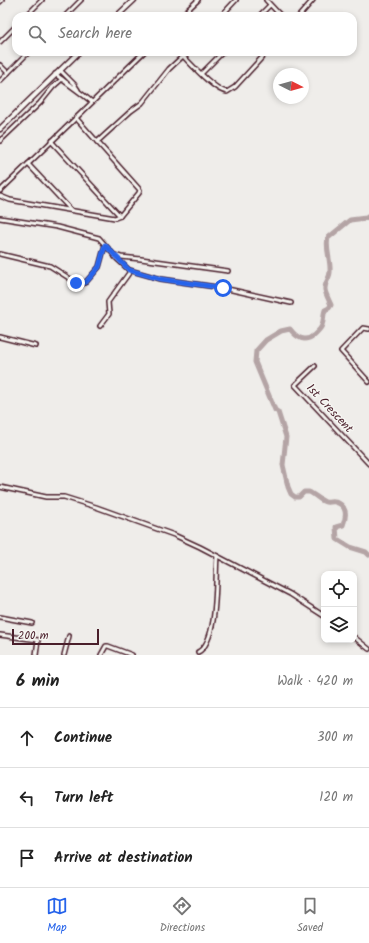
<!DOCTYPE html>
<meta charset="utf-8">
<style>
body{margin:0;font-family:Kalam,sans-serif;background:#f2f2f2;color:#222}
.controls{position:absolute;right:12px;bottom:12px;display:grid;overflow:hidden;border-radius:8px;box-shadow:0 2px 6px #0003}
.controls button{width:36px;height:36px;display:grid;place-items:center;padding:0;border:0;border-bottom:1px solid #e0e0e0;background:#fff;color:#222;font:20px sans-serif}
.compass{position:absolute;left:273px;top:68px;width:36px;height:36px;border-radius:50%;background:#fff;box-shadow:0 2px 6px #0003;rotate:96deg}
.scale{position:absolute;left:12px;bottom:10px;width:87px;box-sizing:border-box;padding-left:4px;border:2px solid #4a1f2b;border-top:0;font-size:11px;line-height:14px;white-space:nowrap;color:#4a1f2b;-webkit-text-stroke:3px #f6f6f2;paint-order:stroke}
.stop{position:absolute;width:12px;height:12px;margin:-9px;border:3px solid #2563eb;border-radius:50%;background:#fff}
.stop.end{background:#2563eb;border-color:#fff;box-shadow:0 1px 4px #0008}
.list{margin:0;padding:0;list-style:none}
h2{display:flex;justify-content:space-between;align-items:center;height:52px;margin:0;padding:0 16px;font-size:17px}
h2 small{font-size:13px;font-weight:400;color:#767676}
.list li{display:grid;grid-template-columns:26px 1fr auto;gap:12px;align-items:center;box-sizing:border-box;height:60px;padding:0 16px;border-top:1px solid #e0e0e0}
.list b{display:block;font-size:15px;white-space:nowrap}
.list em{font-size:13px;font-style:normal;color:#767676}
.icon{flex:none;width:22px;height:22px;fill:none;stroke:currentColor;stroke-width:2;stroke-linecap:round;stroke-linejoin:round}
.map{position:relative;flex:none;width:369px;height:655px;overflow:hidden}
.search{position:absolute;background:#fff;box-shadow:0 2px 6px #0003;left:12px;right:12px;top:12px;height:44px;display:flex;align-items:center;gap:10px;box-sizing:border-box;padding:0 14px;border-radius:12px;color:#767676;font-size:15px}
.sheet{height:232px;background:#fff}
nav{display:flex;justify-content:space-around;align-items:center;box-sizing:border-box;height:56px;border-top:1px solid #e0e0e0;background:#fff;font-size:11px;color:#767676}
nav a{display:grid;justify-items:center;gap:2px}
nav .on{color:#2563eb}
.map>svg:first-child{display:block}
.lines{fill:none;stroke-linecap:round;stroke-linejoin:round}
.river{stroke:#b4a4a5;stroke-width:5}
.minor-casing{stroke:#4a1f2b;stroke-width:6}
.major-casing{stroke:#4a1f2b;stroke-width:7}
.minor{stroke:#f6f6f2;stroke-width:3}
.major{stroke:#f6f6f2;stroke-width:4}
.route{stroke:#2563eb;stroke-width:5}
.labels{text-anchor:middle;stroke-width:3;stroke-linejoin:round;paint-order:stroke}
.street-label{font-size:12px;fill:#4a1f2b;stroke:#f6f6f2}
</style>
<div class="map">
<svg width="369" height="655" viewBox="0 0 369 655">
<rect width="100%" height="100%" fill="#efedea"/>
<filter id="ink" filterUnits="userSpaceOnUse"><feTurbulence type="fractalNoise" baseFrequency=".025" numOctaves="2"/><feDisplacementMap in="SourceGraphic" scale="8" xChannelSelector="R" yChannelSelector="G"/><feConvolveMatrix kernelMatrix="1 2 1 2 8 2 1 2 1" color-interpolation-filters="sRGB"/></filter>
<g filter="url(#ink)">
<g class="lines">
<path class="river" d="M369,216L366,218L350,220L328,238C325,248 331,260 330,272C330,278 324,283 325,290C326,295 329,300 331,305L329,308L325,310C323,315 324,320 322,325C321,329 317,332 314,335C305,343 297,338 290,329L281,331L266,340L256,351L255,362L275,410L278,412L286,437L283,465L288,487L291,494L295,497H299L304,492H309C314,494 320,500 325,502C328,503 332,501 335,502C347,505 347,515 343,525L336,527L337,539L350,547L366,552L369,555"/>
<defs>
<g id="minor">
<polyline points="266,0 281,16"/>
<polyline points="0,2 2,0"/>
<polyline points="26,16 42,0"/>
<polyline points="65,16 81,0"/>
<polyline points="181,16 198,0"/>
<polyline points="221,16 236,0"/>
<polyline points="259,16 270,5"/>
<polyline points="299,16 313,0"/>
<polyline points="0,42 16,26"/>
<polyline points="0,65 8,73"/>
<polyline points="60,70 74,84 78,90"/>
<polyline points="202,73 223,52"/>
<path d="M55,74C68,84 80,92 92,102"/>
<polyline points="0,81 29,52"/>
<polyline points="76,118 144,52"/>
<polyline points="0,141 40,103 53,87 62,79"/>
<polyline points="51,141 120,216"/>
<path d="M97,142L131,111L142,103L169,69L183,56C192,65 215,91 227,92L235,87L267,52"/>
<polyline points="28,164 71,210"/>
<polyline points="0,191 76,118 140,190 139,193 120,216 115,218 10,200 0,196"/>
<polyline points="0,218 57,227 99,238 114,255 121,257 141,259 228,271"/>
<polyline points="0,254 50,266 80,285 86,282 99,267 105,245"/>
<polyline points="129,270 161,279 223,288 291,303"/>
<polyline points="100,326 109,314 108,302 129,273 129,270 115,257"/>
<polyline points="369,329 363,328 341,351 369,382"/>
<polyline points="0,337 36,346"/>
<polyline points="315,366 295,385 369,464"/>
<polyline points="0,487 46,497 64,497 96,507 174,535 200,547 290,594 324,616"/>
<polyline points="0,617 32,623"/>
<polyline points="0,635 38,640 36,655"/>
<polyline points="354,637 369,649"/>
<path d="M198,652C219,641 215,577 217,556"/>
<polyline points="64,655 69,636"/>
<polyline points="101,655 106,646 108,646 132,655"/>
</g>
<g id="major">
<polyline points="117,16 134,0"/>
<polyline points="0,129 79,52"/>
</g>
</defs>
<use href="#minor" class="minor-casing"/>
<use href="#major" class="major-casing"/>
<use href="#minor" class="minor"/>
<use href="#major" class="major"/>
</g>
</g>
<g class="lines" filter="url(#ink)">
<polyline class="route" points="76,283 80,284 86,282 99,267 105,245 129,270 161,279 223,288"/>
</g>
<g class="labels">
<g class="street-label">
<text transform="translate(330 408) rotate(47)" y="4">1st Crescent</text>
</g>
</g>
</svg>
<div class="controls">
<button><svg class="icon" aria-label="locate" viewBox="0 0 24 24"><circle cx="12" cy="12" r="6"/><path d="M12 2v4M12 18v4M2 12h4M18 12h4"/></svg></button>
<button><svg class="icon" aria-label="layers" viewBox="0 0 24 24"><path d="M12 4l9 5-9 5-9-5zM3 14l9 5 9-5"/></svg></button>
</div>
<svg class="compass" viewBox="-18 -18 36 36"><path d="M0-13l5 13h-10z" fill="#e53935"/><path d="M0 13l5-13h-10z" fill="#767676"/></svg>
<div class="scale">200 m</div>
<div class="stop" style="left:223px;top:288px"></div>
<div class="stop end" style="left:76px;top:283px"></div>
<div class="search"><svg class="icon" aria-label="search" viewBox="0 0 24 24"><circle cx="10" cy="10" r="6"/><path d="M15 15l6 6"/></svg>Search here</div>
</div>
<section class="sheet">
<h2>6 min<small>Walk · 420 m</small></h2>
<ul class="list">
<li><svg class="icon" aria-label="ahead" viewBox="0 0 24 24"><path d="M12 20V5M6 11l6-6 6 6"/></svg><div><b>Continue</b></div><em>300 m</em></li>
<li><svg class="icon" aria-label="left" viewBox="0 0 24 24"><path d="M17 20v-9H6M10 6l-5 5 5 5"/></svg><div><b>Turn left</b></div><em>120 m</em></li>
<li><svg class="icon" aria-label="arrive" viewBox="0 0 24 24"><path d="M6 21V4h12l-3 4 3 4H6"/></svg><div><b>Arrive at destination</b></div></li>
</ul>
</section>
<nav>
<a class="on"><svg class="icon" aria-label="map" viewBox="0 0 24 24"><path d="M3 6l6-2 6 2 6-2v14l-6 2-6-2-6 2zM9 4v14M15 6v14"/></svg>Map</a>
<a><svg class="icon" aria-label="directions" viewBox="0 0 24 24"><path d="M12 3l9 9-9 9-9-9zM9 14v-3h6M13 9l2 2-2 2"/></svg>Directions</a>
<a><svg class="icon" aria-label="saved" viewBox="0 0 24 24"><path d="M7 4h10v16l-5-4-5 4z"/></svg>Saved</a>
</nav>
